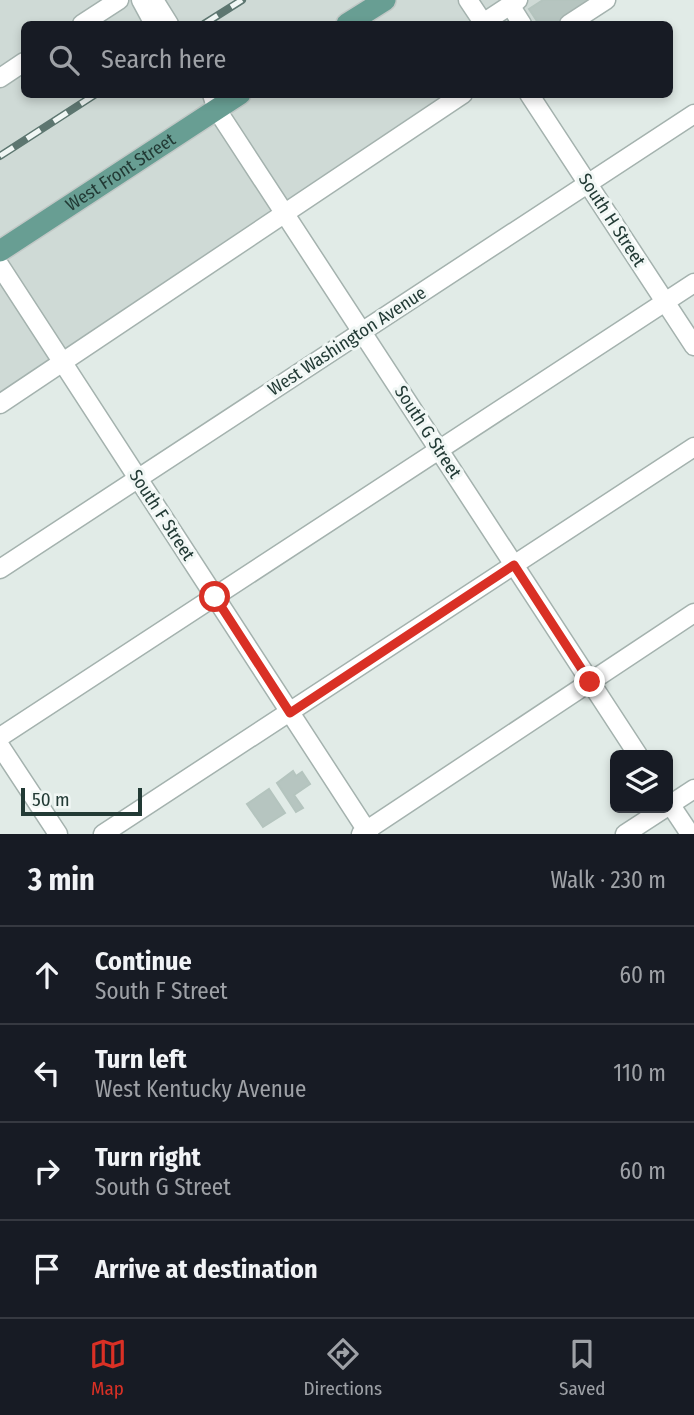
<!DOCTYPE html>
<meta charset="utf-8">
<style>
body{margin:0;font-family:"Fira Sans Condensed",sans-serif;background:#20242c;color:#f1f3f6}
.controls{position:absolute;right:21px;bottom:21px;display:grid;overflow:hidden;border-radius:10px;box-shadow:0 4px 10px #0003}
.controls button{width:63px;height:63px;display:grid;place-items:center;padding:0;border:0;border-bottom:2px solid #363941;background:#171b24;color:#f1f3f6;font:35px sans-serif}
.scale{position:absolute;left:21px;bottom:18px;width:121px;box-sizing:border-box;padding-left:7px;border:4px solid #223a35;border-top:0;font-size:19px;line-height:24px;white-space:nowrap;color:#223a35;-webkit-text-stroke:5px #f1f7f5;paint-order:stroke}
.stop{position:absolute;width:21px;height:21px;margin:-16px;border:5px solid #d93025;border-radius:50%;background:#fff}
.stop.end{background:#d93025;border-color:#fff;box-shadow:0 2px 7px #0008}
.list{margin:0;padding:0;list-style:none}
h2{display:flex;justify-content:space-between;align-items:center;height:91px;margin:0;padding:0 28px;font-size:30px}
h2 small{font-size:23px;font-weight:400;color:#9ea1a6}
.list li{display:grid;grid-template-columns:46px 1fr auto;gap:21px;align-items:center;box-sizing:border-box;height:98px;padding:0 28px;border-top:2px solid #363941}
.list b{display:block;font-size:26px;white-space:nowrap}
.list p{margin:0;font-size:23px;white-space:nowrap;color:#9ea1a6}
.list em{font-size:23px;font-style:normal;color:#9ea1a6}
.icon{flex:none;width:38px;height:38px;fill:none;stroke:currentColor;stroke-width:2;stroke-linecap:round;stroke-linejoin:round}
.map{position:relative;flex:none;width:694px;height:834px;overflow:hidden}
.search{position:absolute;background:#171b24;box-shadow:0 4px 10px #0003;left:21px;right:21px;top:21px;height:77px;display:flex;align-items:center;gap:18px;box-sizing:border-box;padding:0 24px;border-radius:10px;color:#9ea1a6;font-size:26px}
.sheet{height:483px;background:#171b24}
nav{display:flex;justify-content:space-around;align-items:center;box-sizing:border-box;height:98px;border-top:2px solid #363941;background:#171b24;font-size:19px;color:#9ea1a6}
nav a{display:grid;justify-items:center;gap:4px}
nav .on{color:#d93025}
.map>svg:first-child{display:block}
.built{fill:#cfdad6}
.building{fill:#b6c5c0;stroke:#b4c4be;stroke-width:2}
.lines{fill:none;stroke-linecap:round;stroke-linejoin:round}
.minor-casing{stroke:#a4b2ae;stroke-width:21}
.major-casing{stroke:#c1c8c6;stroke-width:24}
.minor{stroke:#fff;stroke-width:18}
.major{stroke:#689e93;stroke-width:21}
.rail-casing{stroke:#5d7670;stroke-width:8}
.rail{stroke:#f1f7f5;stroke-width:5;stroke-dasharray:16;stroke-linecap:butt}
.route{stroke:#d93025;stroke-width:9}
.labels{text-anchor:middle;stroke-width:6;stroke-linejoin:round;paint-order:stroke}
.street-label{font-size:18px;fill:#223a35;stroke:#f1f7f5}
</style>
<div class="map">
<svg width="694" height="834" viewBox="0 0 694 834">
<rect width="100%" height="100%" fill="#e1ebe7"/>
<polygon class="built" points="0,0 615,0 578,24 24,24 24,94 471,95 0,402"/>
<g class="building">
<polygon points="543,0 585,0 588,5 559,24 539,24 529,9"/>
<polygon points="293,771 296,776 302,772 310,784 294,795 303,808 296,812 277,783"/>
<polygon points="269,789 285,813 263,827 247,804"/>
</g>
<g class="lines">
<defs>
<g id="minor">
<polyline points="141,0 154,24"/>
<polyline points="154,0 169,24"/>
<polyline points="468,0 484,24"/>
<polyline points="510,5 522,24"/>
<polyline points="483,23 518,0"/>
<polyline points="82,24 119,0"/>
<polyline points="569,24 606,0"/>
<polyline points="0,78 24,62"/>
<polyline points="212,94 217,110 234,136 638,755"/>
<polyline points="529,94 694,346"/>
<polyline points="0,266 369,834"/>
<polyline points="0,404 463,94"/>
<polyline points="0,569 694,114"/>
<polyline points="0,737 694,283"/>
<polyline points="0,746 58,834"/>
<polyline points="668,801 690,834"/>
<polyline points="668,806 694,789"/>
<polyline points="103,834 694,447"/>
<polyline points="361,834 694,613"/>
<polyline points="625,834 665,808"/>
</g>
<g id="major">
<polyline points="347,24 385,0"/>
<path id="s1" d="M0,251L240,94"/>
</g>
</defs>
<use href="#minor" class="minor-casing"/>
<use href="#major" class="major-casing"/>
<use href="#minor" class="minor"/>
<use href="#major" class="major"/>
<defs>
<g id="rail">
<polyline points="204,24 242,0"/>
<polyline points="0,156 96,94"/>
</g>
</defs>
<use href="#rail" class="rail-casing"/>
<use href="#rail" class="rail"/>
</g>
<g class="lines">
<polyline class="route" points="215,597 290,713 514,565 590,682"/>
</g>
<g class="labels">
<g class="street-label">
<text dy="6" stroke="none"><textPath href="#s1" startOffset="144">West Front Street</textPath></text>
<text transform="translate(612 220) rotate(57)" y="6">South H Street</text>
<text transform="translate(347 341) rotate(-33)" y="6">West Washington Avenue</text>
<text transform="translate(428 432) rotate(57)" y="6">South G Street</text>
<text transform="translate(162 515) rotate(57)" y="6">South F Street</text>
</g>
</g>
</svg>
<div class="controls">
<button><svg class="icon" aria-label="layers" viewBox="0 0 24 24"><path d="M12 4l9 5-9 5-9-5zM3 14l9 5 9-5"/></svg></button>
</div>
<div class="scale">50 m</div>
<div class="stop" style="left:215px;top:597px"></div>
<div class="stop end" style="left:590px;top:682px"></div>
<div class="search"><svg class="icon" aria-label="search" viewBox="0 0 24 24"><circle cx="10" cy="10" r="6"/><path d="M15 15l6 6"/></svg>Search here</div>
</div>
<section class="sheet">
<h2>3 min<small>Walk · 230 m</small></h2>
<ul class="list">
<li><svg class="icon" aria-label="ahead" viewBox="0 0 24 24"><path d="M12 20V5M6 11l6-6 6 6"/></svg><div><b>Continue</b><p>South F Street</p></div><em>60 m</em></li>
<li><svg class="icon" aria-label="left" viewBox="0 0 24 24"><path d="M17 20v-9H6M10 6l-5 5 5 5"/></svg><div><b>Turn left</b><p>West Kentucky Avenue</p></div><em>110 m</em></li>
<li><svg class="icon" aria-label="right" viewBox="0 0 24 24"><path d="M7 20v-9h11M14 6l5 5-5 5"/></svg><div><b>Turn right</b><p>South G Street</p></div><em>60 m</em></li>
<li><svg class="icon" aria-label="arrive" viewBox="0 0 24 24"><path d="M6 21V4h12l-3 4 3 4H6"/></svg><div><b>Arrive at destination</b></div></li>
</ul>
</section>
<nav>
<a class="on"><svg class="icon" aria-label="map" viewBox="0 0 24 24"><path d="M3 6l6-2 6 2 6-2v14l-6 2-6-2-6 2zM9 4v14M15 6v14"/></svg>Map</a>
<a><svg class="icon" aria-label="directions" viewBox="0 0 24 24"><path d="M12 3l9 9-9 9-9-9zM9 14v-3h6M13 9l2 2-2 2"/></svg>Directions</a>
<a><svg class="icon" aria-label="saved" viewBox="0 0 24 24"><path d="M7 4h10v16l-5-4-5 4z"/></svg>Saved</a>
</nav>
